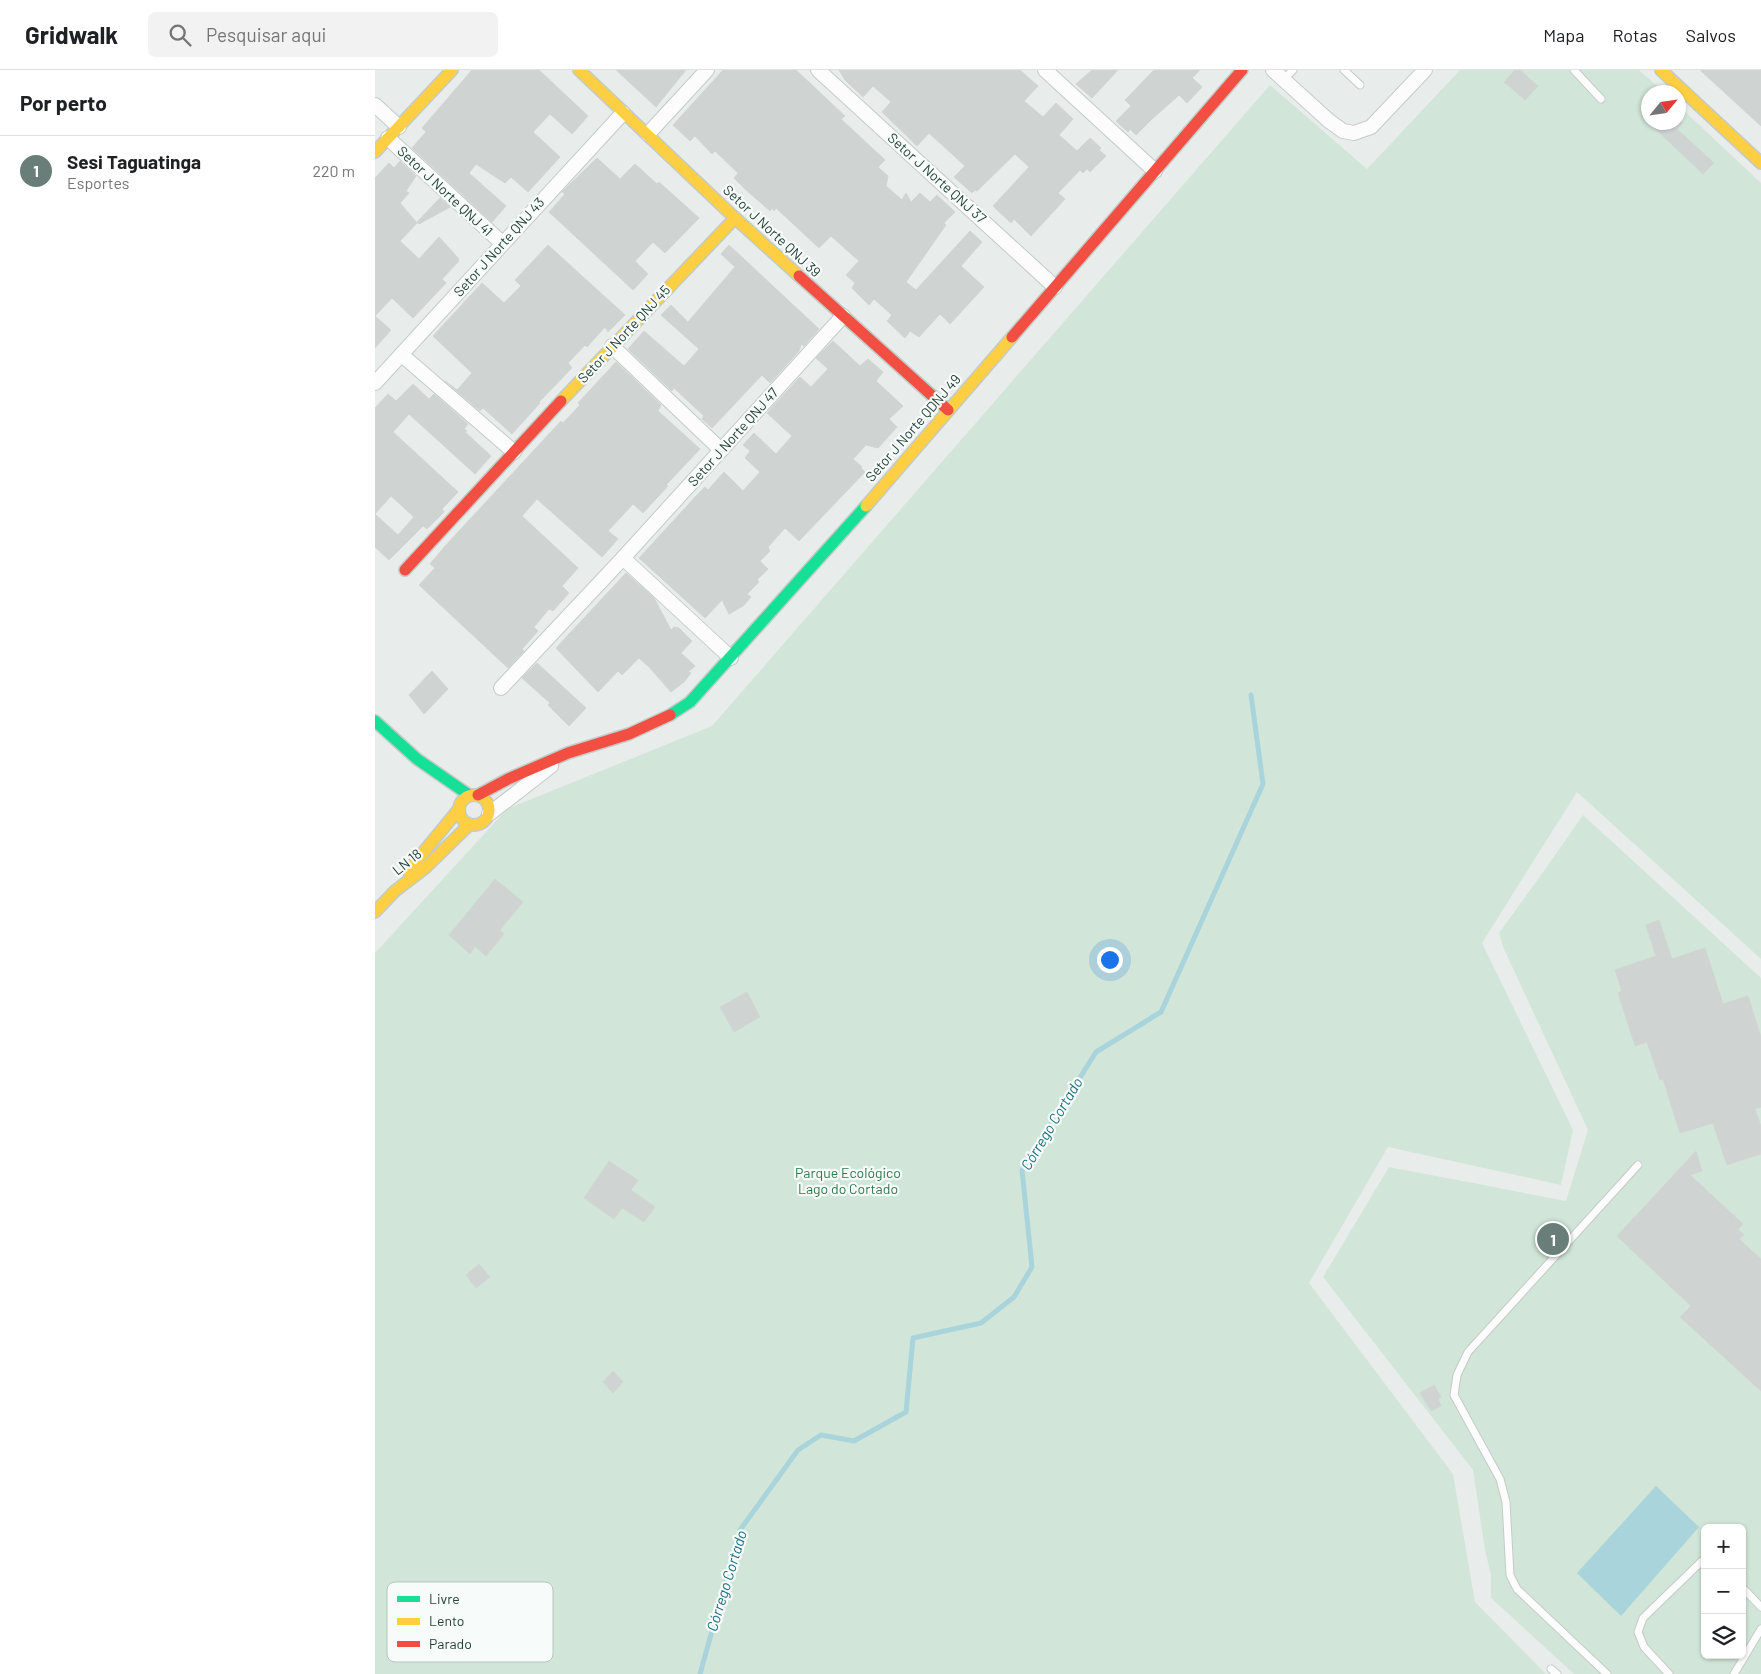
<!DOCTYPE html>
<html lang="pt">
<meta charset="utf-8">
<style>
body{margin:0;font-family:Barlow,sans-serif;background:#f2f2f2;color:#202124}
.controls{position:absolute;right:15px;bottom:15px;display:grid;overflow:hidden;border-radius:8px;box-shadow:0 1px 4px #0004}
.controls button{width:45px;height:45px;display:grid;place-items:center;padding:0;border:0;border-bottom:1px solid #e0e0e0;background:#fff;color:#202124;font:25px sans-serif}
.compass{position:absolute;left:1266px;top:15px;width:45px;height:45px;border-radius:50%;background:#fff;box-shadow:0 1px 4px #0004;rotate:61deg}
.you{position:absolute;left:734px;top:889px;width:18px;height:18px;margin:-12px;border:4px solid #fff;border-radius:50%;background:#1a73e8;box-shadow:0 0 0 8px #1a73e833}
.badge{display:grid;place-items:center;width:32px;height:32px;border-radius:50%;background:#697e78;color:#fff;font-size:16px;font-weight:700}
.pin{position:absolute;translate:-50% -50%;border:2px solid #fff;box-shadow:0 1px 5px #0006}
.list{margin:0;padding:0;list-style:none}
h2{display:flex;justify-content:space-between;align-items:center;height:65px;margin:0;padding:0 20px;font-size:21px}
h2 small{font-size:16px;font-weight:400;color:#757577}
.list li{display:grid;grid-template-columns:32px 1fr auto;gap:15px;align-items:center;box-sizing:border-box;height:70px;padding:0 20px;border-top:1px solid #e0e0e0}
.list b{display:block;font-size:19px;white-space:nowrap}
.list p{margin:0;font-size:16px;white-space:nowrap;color:#757577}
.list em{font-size:16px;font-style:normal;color:#757577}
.icon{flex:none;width:28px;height:28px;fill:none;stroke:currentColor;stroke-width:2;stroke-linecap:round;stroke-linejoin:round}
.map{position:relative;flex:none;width:1386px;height:1604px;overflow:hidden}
header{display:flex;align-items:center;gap:30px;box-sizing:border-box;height:70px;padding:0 25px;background:#fff;border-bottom:1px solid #e0e0e0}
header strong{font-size:24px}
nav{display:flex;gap:28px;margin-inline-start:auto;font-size:18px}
.search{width:350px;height:45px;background:#f2f2f2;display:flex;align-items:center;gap:12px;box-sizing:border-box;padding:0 18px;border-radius:8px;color:#757577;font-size:19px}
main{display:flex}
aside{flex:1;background:#fff}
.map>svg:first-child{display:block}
.green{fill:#d1e6d8;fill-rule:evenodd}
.water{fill:#a9d4db}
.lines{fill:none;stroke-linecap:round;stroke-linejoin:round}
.stream{stroke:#a9d4db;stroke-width:5}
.building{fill:#cfd4d2;stroke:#d1d6d4}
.lane-casing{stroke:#c5cac8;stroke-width:9}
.street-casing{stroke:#c5cac8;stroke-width:16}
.fast-casing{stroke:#c3cbc8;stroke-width:14}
.slow-casing{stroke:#c3cbc8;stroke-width:14}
.jam-casing{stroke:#c3cbc8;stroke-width:14}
.lane{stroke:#fcfcfc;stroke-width:7}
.street{stroke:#fcfcfc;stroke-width:14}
.fast{stroke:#16e098;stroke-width:11}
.slow{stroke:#ffcf43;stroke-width:11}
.jam{stroke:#f24e42;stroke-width:11}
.labels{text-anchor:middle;stroke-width:4.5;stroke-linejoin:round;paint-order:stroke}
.street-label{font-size:14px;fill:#24423a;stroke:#f7fbf9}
.park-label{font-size:14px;fill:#2d7a4b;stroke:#f7fbf9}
.water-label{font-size:15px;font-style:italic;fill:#1c6f80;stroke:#f7fbf9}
.key{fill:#f7fbf9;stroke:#b8c4c0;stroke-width:1}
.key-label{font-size:14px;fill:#24423a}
</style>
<header>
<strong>Gridwalk</strong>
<div class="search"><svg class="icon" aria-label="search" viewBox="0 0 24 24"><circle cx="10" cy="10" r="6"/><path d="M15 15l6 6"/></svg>Pesquisar aqui</div>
<nav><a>Mapa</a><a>Rotas</a><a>Salvos</a></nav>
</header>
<main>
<aside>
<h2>Por perto<small></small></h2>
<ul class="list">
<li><span class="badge">1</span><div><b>Sesi Taguatinga</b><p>Esportes</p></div><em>220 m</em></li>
</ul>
</aside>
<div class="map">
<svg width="1386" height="1604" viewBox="0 0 1386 1604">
<rect width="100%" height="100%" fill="#e8edeb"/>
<g class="green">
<polygon points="1085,0 1264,0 1289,22 1274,22 1274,52 1304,52 1304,36 1386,113 1386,889 1202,722 1107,873 1198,1060 1186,1115 1013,1077 934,1213 1078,1404 1100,1532 1171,1604 0,1604 0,883 132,739 337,656 895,15 992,99"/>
<path d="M1208,745L1386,908V1604H1199L1116,1528V1505L1110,1480L1098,1400L948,1207L1014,1097L1191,1131L1213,1060L1129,879L1124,863L1166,805ZM1330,1458H1367V1585H1330Z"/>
</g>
<polygon class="water" points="1281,1416 1324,1457 1246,1546 1202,1503"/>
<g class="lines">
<polyline class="stream" points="325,1604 365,1460 423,1380 446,1365 479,1371 531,1342 538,1268 606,1253 639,1227 657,1197 647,1100 721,982 786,942 888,714 876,625"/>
</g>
<g class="building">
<polygon points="97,0 164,0 213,46 197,64 175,44 158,62 185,87 153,122 136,107 130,113 101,94 94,103 131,136 117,152 37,78 51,62 47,58"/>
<polygon points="241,0 311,0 281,37"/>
<polygon points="348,0 421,0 470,46 466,49 510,90 503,97 513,106 511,116 527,130 531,123 536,132 545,123 555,132 562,125 580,142 569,153 571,155 531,212 541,220 595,161 607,172 586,196 609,217 575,254 565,244 544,267 535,261 530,268 512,251 517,245 499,229 494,235 477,218 480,213 471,205 484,191 456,166 444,178 401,138 399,141 397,138 395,141 370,119 359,108 363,103 340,81 337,84 320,66 315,71 298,55"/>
<polygon points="464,0 645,0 663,16 649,31 668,47 681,33 698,49 684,65 702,81 715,68 726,78 724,80 731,86 715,102 712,99 708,103 705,100 683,123 690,129 656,166 639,149 636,153 618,136 654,97 640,84 602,121 600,120 597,123 579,107 590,96 554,63 542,76 507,42 516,32 498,16 488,27 470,10"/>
<polygon points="717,0 743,0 717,28 701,14"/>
<polygon points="779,0 825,0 817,8 827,17 812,33 804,25 777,49 761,65 755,59 753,62 741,51 756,36 750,30"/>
<polygon points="1140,0 1145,0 1163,16 1150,30 1129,12"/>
<polygon points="1325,0 1386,0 1386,56"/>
<polygon points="1273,52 1308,52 1302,59 1339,93 1328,104"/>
<polygon points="222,88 245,109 260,94 282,114 284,112 324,148 290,183 278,172 260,191 273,204 258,220 174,142 190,124 187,122"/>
<polygon points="25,91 41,106 31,121 34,123 25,133 42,153 25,171 44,189 64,167 84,189 83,190 84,191 67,209 71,213 38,248 17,228 0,246 16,260 0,278 0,108 14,93 19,98"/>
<polygon points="65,128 75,137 44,154 42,152"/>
<polygon points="173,175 250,245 233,262 230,257 212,277 210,275 193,293 197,298 164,332 165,333 137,364 108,338 105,341 70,311 82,320 97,303 58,266 107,213 129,233 146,216 140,210"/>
<polygon points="354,175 444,259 429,276 426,274 424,281 395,313 387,305 337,358 327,349 329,346 299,318 297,321 253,279 269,261 309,296 324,279 286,245 296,235 313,252 360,197 346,184"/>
<polygon points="458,271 485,296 493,289 508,302 501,311 528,336 514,349 522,357 503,378 491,375 478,389 487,397 486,398 490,402 424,471 410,458 393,477 395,481 385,491 393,499 382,510 384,512 372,524 376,527 368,536 354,544 347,530 330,548 264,488 321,426 330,417 333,420 349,402 368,421 385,402 370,388 375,381 368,375 379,363 401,384 417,366 392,343 425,307 436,317 453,299 441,288"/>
<polygon points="241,292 286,335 283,341 325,379 291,415 293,416 268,443 258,434 233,461 243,469 227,487 162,429 147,446 203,498 187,516 194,523 178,541 174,539 159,557 163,561 147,579 149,581 133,598 44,515 60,498 55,494 71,475 186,351 188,353 205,335 203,333"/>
<polygon points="38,314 54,329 59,324 93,354 89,359 92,361 90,362 116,386 100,404 34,344 18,362 83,422 67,439 69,442 52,459 48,456 14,490 0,477 0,444 23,465 39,447 16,426 0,444 0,338 13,324 21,331"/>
<polygon points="251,503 279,528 296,560 299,557 304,558 317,571 306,583 320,596 313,602 316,603 309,612 296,622 275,598 264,588 247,605 243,601 223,622 181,578"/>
<polygon points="162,593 211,638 194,656 173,635 175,633 147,608"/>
<polygon points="57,601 73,619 49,644 34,625"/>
<polygon points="120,809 148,832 125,860 129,864 111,886 100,876 95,884 74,865"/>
<polygon points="1284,850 1297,889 1330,878 1348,934 1373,926 1386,967 1386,1037 1380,1039 1386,1057 1386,1084 1352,1095 1338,1053 1305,1063 1288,1009 1285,1010 1272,972 1260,976 1243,923 1247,921 1240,900 1281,886 1271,855"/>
<polygon points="372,922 385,947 359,962 345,937"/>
<polygon points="1321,1081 1327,1101 1315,1105 1368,1154 1363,1159 1369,1165 1364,1169 1386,1189 1386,1321 1305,1247 1316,1236 1242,1166"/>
<polygon points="234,1091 263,1110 256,1120 280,1137 269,1152 247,1138 239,1149 209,1128"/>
<polygon points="104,1194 115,1207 101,1218 91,1205"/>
<polygon points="238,1301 248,1312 238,1323 228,1312"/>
<polygon points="1059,1315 1066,1327 1063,1329 1066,1336 1056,1341 1045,1323"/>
</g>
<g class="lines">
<defs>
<g id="lane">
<polyline points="969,0 985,15"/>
<polyline points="1199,0 1226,29"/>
<polyline points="908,10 918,0"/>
<polyline points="1367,1517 1386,1537"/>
<polyline points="1176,1599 1182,1604"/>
<polyline points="1232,1604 1142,1519 1135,1505 1131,1432 1125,1409 1079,1325 1082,1305 1093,1282 1263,1095"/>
<polyline points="1294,1604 1269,1577 1263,1562 1268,1548 1330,1488"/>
<polyline points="1359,1604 1386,1559"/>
</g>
<g id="street">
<polyline points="443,0 680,217"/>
<polyline points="670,0 780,101"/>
<polyline points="898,0 954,51 968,61 979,63 996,57 1050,0"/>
<polyline points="0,35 24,57"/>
<polyline points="273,64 332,0"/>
<polyline points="13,68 127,173"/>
<polyline points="237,276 346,380"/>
<polyline points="27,285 139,382"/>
<polyline points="0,313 248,43"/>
<polyline points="248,488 356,588"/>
<polyline points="126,618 248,488 468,246"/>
<polyline points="114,744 176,696"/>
</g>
<g id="fast">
<polyline points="295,645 315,632 491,436"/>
<polyline points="0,651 42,689 94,725"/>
</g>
<g id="slow">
<polyline points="204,0 360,148 424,206"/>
<polyline points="1286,0 1386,93"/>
<polyline points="0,82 77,0"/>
<polyline points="186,331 360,148"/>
<polyline points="491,436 637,267"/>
<circle cx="99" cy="740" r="15"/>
<polyline points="33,801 84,739"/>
<polyline points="0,842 20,821 50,798 94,755"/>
</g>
<g id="jam">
<polyline points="424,206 573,340"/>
<polyline points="637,267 867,0"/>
<polyline points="30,500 186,331"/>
<polyline points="103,725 133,709 193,683 254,664 295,645"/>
</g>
</defs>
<use href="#lane" class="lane-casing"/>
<use href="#street" class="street-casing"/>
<use href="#fast" class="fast-casing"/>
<use href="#slow" class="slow-casing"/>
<use href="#jam" class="jam-casing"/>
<use href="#lane" class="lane"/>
<use href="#street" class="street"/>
<use href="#fast" class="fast"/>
<use href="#slow" class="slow"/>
<use href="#jam" class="jam"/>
</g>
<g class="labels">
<g class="street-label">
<text transform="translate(562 108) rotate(42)" y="5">Setor J Norte QNJ 37</text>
<text transform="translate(70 121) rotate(43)" y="5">Setor J Norte QNJ 41</text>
<text transform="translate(397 161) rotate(43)" y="5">Setor J Norte QNJ 39</text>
<text transform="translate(124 177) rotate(-48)" y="5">Setor J Norte QNJ 43</text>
<text transform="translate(249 264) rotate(-47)" y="5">Setor J Norte QNJ 45</text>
<text transform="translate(538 358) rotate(-49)" y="5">Setor J Norte QDNJ 49</text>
<text transform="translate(358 367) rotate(-48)" y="5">Setor J Norte QNJ 47</text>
<text transform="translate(32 792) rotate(-39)" y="5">LN 18</text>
</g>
<g class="park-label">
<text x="473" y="1108">Parque Ecológico<tspan x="473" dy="16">Lago do Cortado</tspan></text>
</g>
<g class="water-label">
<text transform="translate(677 1054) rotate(-59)" y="5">Córrego Cortado</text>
<text transform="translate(352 1511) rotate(-73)" y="5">Córrego Cortado</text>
</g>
</g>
<rect x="12" y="1512" width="166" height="80" rx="8" class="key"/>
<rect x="22" y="1526" width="23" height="6" fill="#16e098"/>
<rect x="22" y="1548" width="23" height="7" fill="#ffcf43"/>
<rect x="22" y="1571" width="23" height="6" fill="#f24e42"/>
<g class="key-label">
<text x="54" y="1534">Livre</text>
<text x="54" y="1556">Lento</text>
<text x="54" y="1579">Parado</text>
</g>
</svg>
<div class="controls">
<button>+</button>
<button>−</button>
<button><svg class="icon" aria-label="layers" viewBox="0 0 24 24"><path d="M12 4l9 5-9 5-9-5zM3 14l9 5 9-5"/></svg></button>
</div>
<svg class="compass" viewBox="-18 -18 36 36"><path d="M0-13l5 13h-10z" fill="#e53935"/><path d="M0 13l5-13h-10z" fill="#757577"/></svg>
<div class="you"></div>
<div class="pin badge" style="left:1178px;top:1169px">1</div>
</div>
</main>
